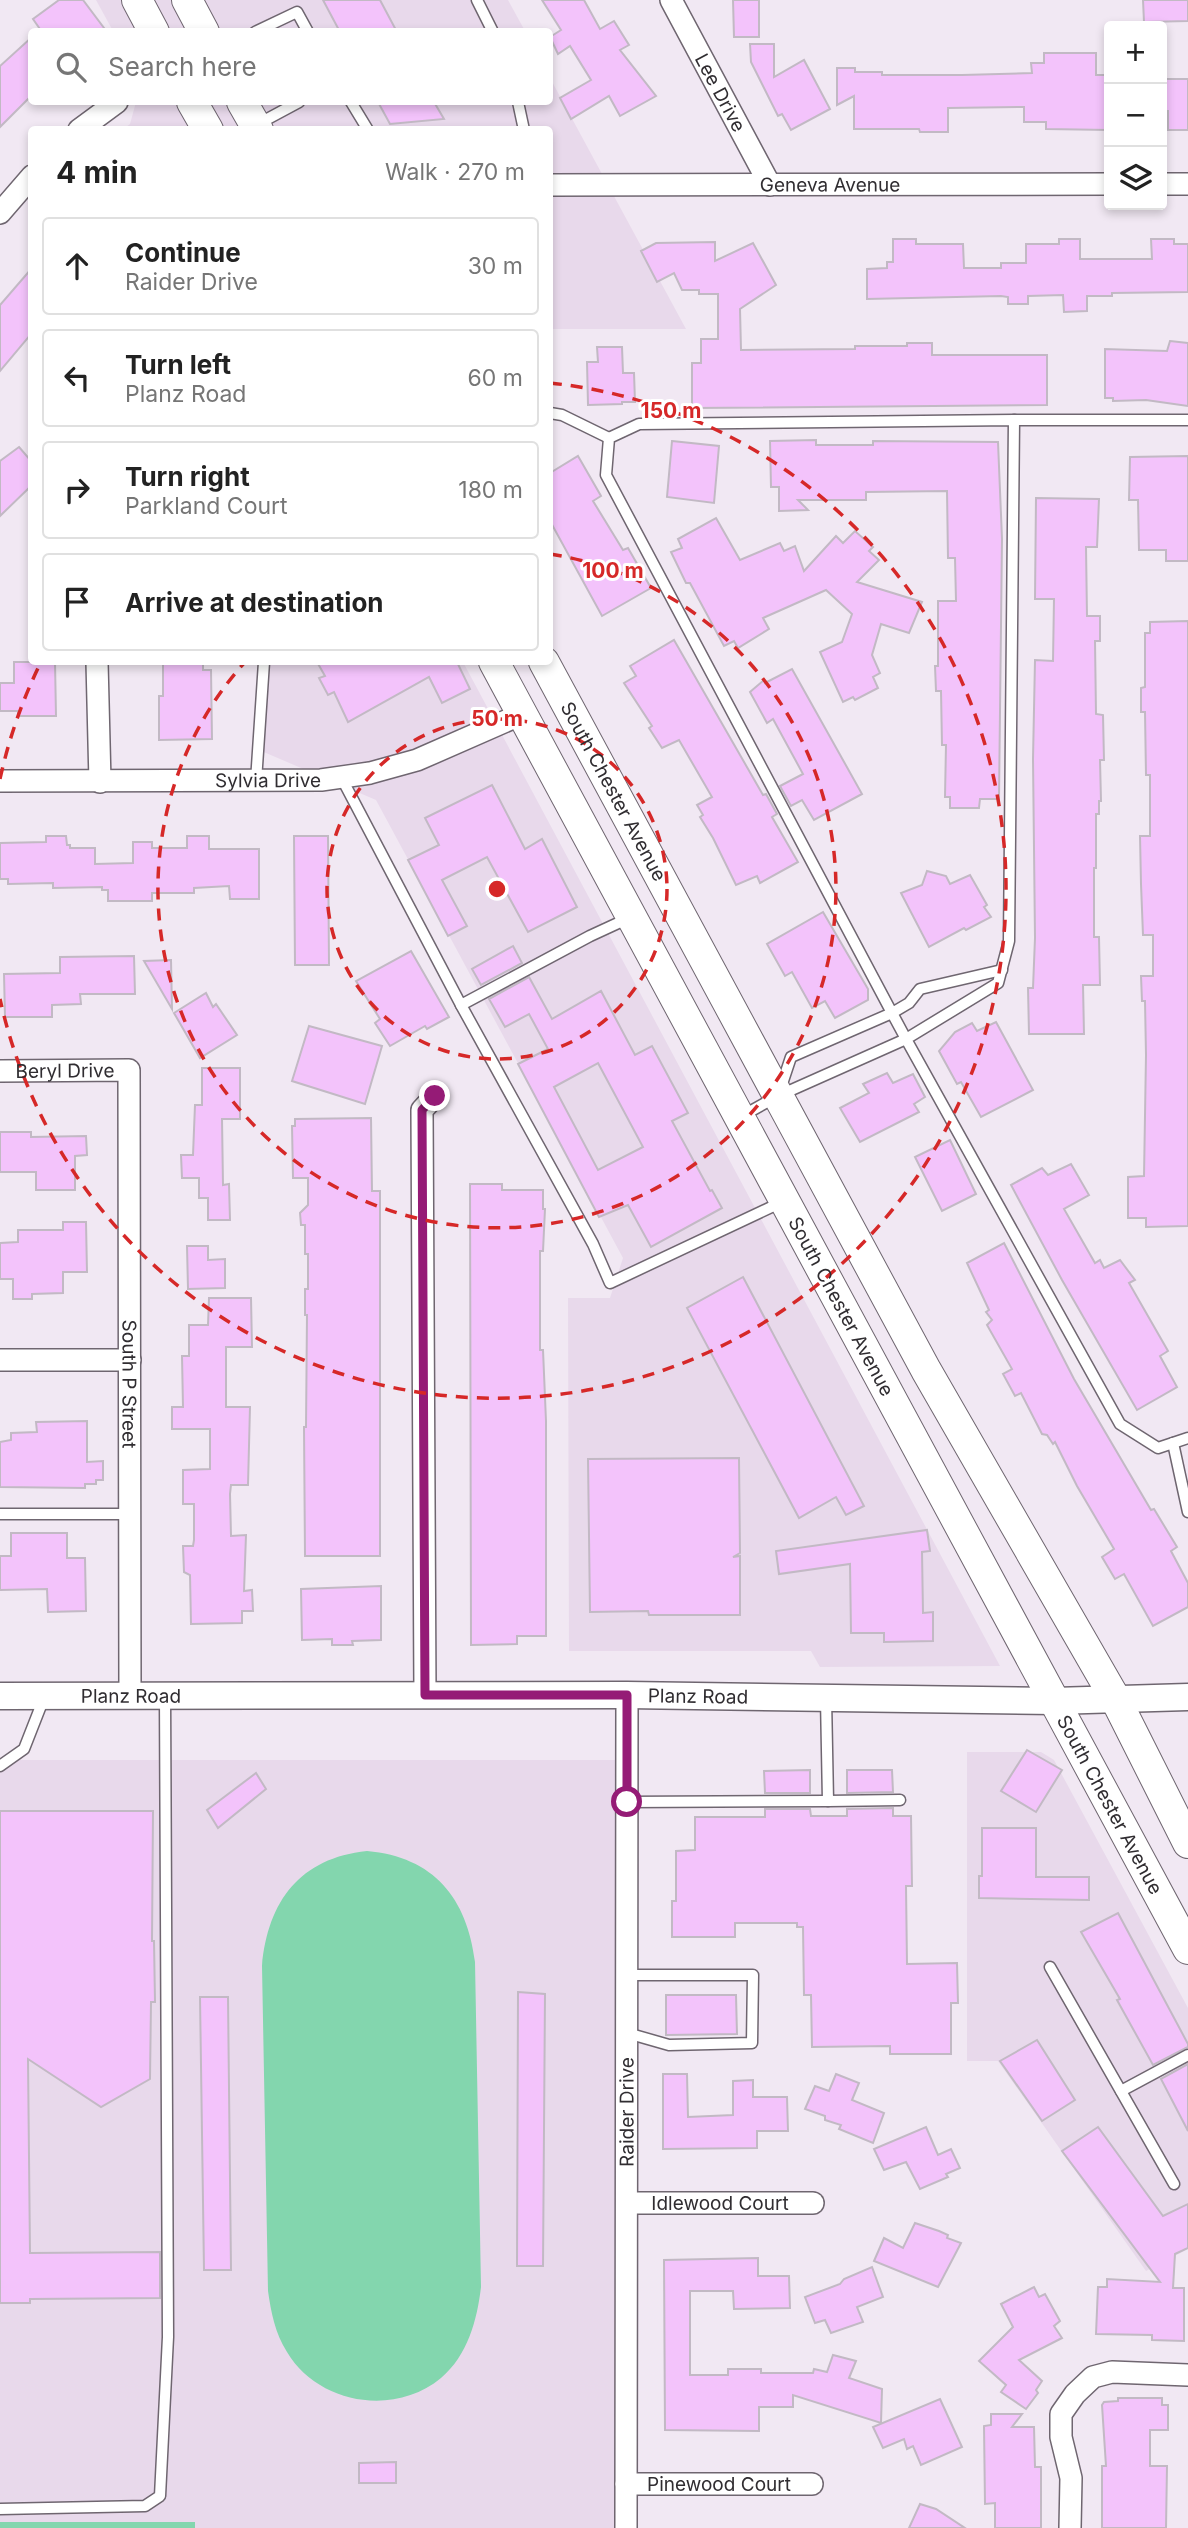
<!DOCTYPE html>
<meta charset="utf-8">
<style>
body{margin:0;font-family:Inter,sans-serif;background:#f6f6f6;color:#222}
.controls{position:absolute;right:21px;top:21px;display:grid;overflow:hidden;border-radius:7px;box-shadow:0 4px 10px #0003}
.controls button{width:63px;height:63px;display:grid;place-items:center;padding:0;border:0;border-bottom:2px solid #e0e0e0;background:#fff;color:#222;font:35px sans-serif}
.stop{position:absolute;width:21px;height:21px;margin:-16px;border:5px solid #951b76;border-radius:50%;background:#fff}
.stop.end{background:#951b76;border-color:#fff;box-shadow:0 2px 7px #0008}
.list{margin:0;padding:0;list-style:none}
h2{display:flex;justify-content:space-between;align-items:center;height:91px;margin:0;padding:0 28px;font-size:30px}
h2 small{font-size:23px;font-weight:400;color:#767676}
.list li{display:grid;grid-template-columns:46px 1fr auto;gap:21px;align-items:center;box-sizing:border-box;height:98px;margin:0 14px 14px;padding:0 14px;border:2px solid #e0e0e0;border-radius:7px}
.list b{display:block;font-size:26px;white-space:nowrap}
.list p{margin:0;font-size:23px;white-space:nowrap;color:#767676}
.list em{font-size:23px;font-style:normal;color:#767676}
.icon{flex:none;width:38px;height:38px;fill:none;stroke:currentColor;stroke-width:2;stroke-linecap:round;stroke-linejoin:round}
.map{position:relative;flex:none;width:1188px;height:2528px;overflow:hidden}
.search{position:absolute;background:#fff;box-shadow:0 4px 10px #0003;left:28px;top:28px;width:525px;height:77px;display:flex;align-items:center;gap:18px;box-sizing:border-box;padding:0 24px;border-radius:7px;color:#767676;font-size:26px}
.panel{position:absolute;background:#fff;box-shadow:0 4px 10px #0003;left:28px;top:126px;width:525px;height:539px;border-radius:7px}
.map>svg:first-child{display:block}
.built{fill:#e8d9eb}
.green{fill:#83d6ae}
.building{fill:#f3c3fb;stroke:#c2b9c4;stroke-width:2;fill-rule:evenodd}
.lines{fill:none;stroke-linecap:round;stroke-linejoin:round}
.service-casing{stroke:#6f6670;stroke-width:13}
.minor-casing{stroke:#6f6670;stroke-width:24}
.tertiary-casing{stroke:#6f6670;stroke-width:29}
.secondary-casing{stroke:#6f6670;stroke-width:32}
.service{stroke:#fff;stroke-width:10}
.minor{stroke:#fff;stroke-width:21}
.tertiary{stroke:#fff;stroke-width:26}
.secondary{stroke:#fff;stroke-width:30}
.route{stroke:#951b76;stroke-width:9}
.ring{fill:none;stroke:#d62828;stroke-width:3.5;stroke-dasharray:12 9}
.labels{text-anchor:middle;stroke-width:6;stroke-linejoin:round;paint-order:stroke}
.street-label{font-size:19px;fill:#302d31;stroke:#fff}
.centre{fill:#d62828;stroke:#fff;stroke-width:3.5}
.ring-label{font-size:21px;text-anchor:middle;font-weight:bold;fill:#d62828;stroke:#fff;stroke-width:6;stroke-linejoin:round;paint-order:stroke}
</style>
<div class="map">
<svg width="1188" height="2528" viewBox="0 0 1188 2528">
<rect width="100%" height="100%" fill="#f1e8f3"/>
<g class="built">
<polygon points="96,0 508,0 525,31 113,31"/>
<polygon points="550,78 686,329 550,329 550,130 122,130 130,124 136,102 550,102"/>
<polygon points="259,662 463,662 1000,1666 820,1667 811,1651 569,1651 568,1298 610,1298 623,1258 376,800 259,750"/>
<polygon points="967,1752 1041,1752 1054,1760 1188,2008 1188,2249 1146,2271 998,2061 967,2061"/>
<polygon points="0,1760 627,1760 626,2528 0,2528"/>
</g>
<g class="green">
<path d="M367,1851C434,1857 467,1898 475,1962L481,2287C477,2320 468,2355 441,2378C394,2417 318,2404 287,2352C275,2333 271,2312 268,2291L262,1966C268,1901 300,1858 367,1851Z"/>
<rect x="0" y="2522" width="195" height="6"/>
</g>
<g class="building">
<polygon points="59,0 83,0 107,32 42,32 33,19"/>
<polygon points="323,0 380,0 397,32 340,32"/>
<polygon points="542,0 584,0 600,29 614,21 629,45 620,50 656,96 620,116 609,96 571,119 560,98 591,80 570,46 558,54 550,37 561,30"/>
<polygon points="733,0 759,0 759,37 734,37"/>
<polygon points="1143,0 1188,0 1188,21 1144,22"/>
<polygon points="32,37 32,95 0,127 0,66"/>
<polygon points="750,44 774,44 774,77 804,60 830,109 791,130 782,114 778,116 751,62"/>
<polygon points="1044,53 1096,53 1096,75 1109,75 1109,130 1046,129 1046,122 1024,122 1024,107 948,108 948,132 920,132 919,129 854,129 854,96 837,105 837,68 855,68 855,72 882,72 882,75 962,75 1032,73 1031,63 1044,63"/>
<polygon points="1162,79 1188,79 1188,130 1168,130 1168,111 1162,111"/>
<polygon points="378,102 434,102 444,119 390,124"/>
<polygon points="893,239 916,239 916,244 963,244 964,268 1001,268 1001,263 1026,263 1026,244 1059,244 1059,239 1080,239 1080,259 1152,259 1151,239 1174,239 1174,244 1188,244 1188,292 1112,293 1112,296 1087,296 1087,311 1064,312 1063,295 1028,296 1028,304 1008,304 1008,297 1001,296 867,299 867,269 887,268 887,262 893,262"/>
<polygon points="715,242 715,261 753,243 776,285 740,309 741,350 855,349 855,346 907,346 907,343 932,343 932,355 1047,355 1047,405 692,408 692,363 701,363 701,339 718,339 718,294 699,294 699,290 682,290 674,273 657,282 641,251 656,243"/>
<polygon points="32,268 32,333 0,371 0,305"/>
<polygon points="1170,341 1188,343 1188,406 1146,400 1113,401 1113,398 1105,398 1105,349 1167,351"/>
<polygon points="597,347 622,347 623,373 634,373 635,402 622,402 622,404 588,405 587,362 598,362"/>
<polygon points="816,440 816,445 873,445 873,441 998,442 1002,539 999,799 980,799 979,808 950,808 950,797 945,797 946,745 942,745 941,691 936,691 935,666 938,666 938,601 956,601 955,558 948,558 947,491 866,492 866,500 798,500 808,510 779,511 779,487 771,487 770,441"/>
<polygon points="672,441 719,446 714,503 667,497"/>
<polygon points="19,447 32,462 32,485 0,516 0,461"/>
<polygon points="578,456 601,496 593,501 623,550 628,548 651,588 602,616 550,521 550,473"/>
<polygon points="1188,456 1188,561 1166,561 1166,550 1139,550 1138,500 1129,500 1130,457"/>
<polygon points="1036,498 1099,499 1097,547 1086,547 1087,616 1100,616 1100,641 1095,641 1096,714 1103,715 1104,760 1100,760 1101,801 1099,801 1099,814 1096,814 1096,868 1094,868 1094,937 1099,937 1100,985 1083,985 1084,1034 1029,1034 1028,988 1033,988 1035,938 1033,759 1035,660 1053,661 1054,599 1035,599"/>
<polygon points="716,518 740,560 780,543 784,551 795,546 804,571 836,536 843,543 855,531 873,547 869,551 879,560 857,582 922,602 909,633 881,624 872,655 880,673 873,677 878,688 855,700 853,697 843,702 820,652 842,642 852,614 826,590 763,618 769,629 738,648 734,641 724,646 690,583 686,583 671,552 682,548 678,539"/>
<polygon points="1188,621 1188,1226 1146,1227 1146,1218 1128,1218 1128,1177 1144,1176 1146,1055 1145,1001 1142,1001 1141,976 1153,976 1153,935 1143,935 1141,884 1140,836 1150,836 1150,775 1146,775 1145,712 1141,712 1141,688 1145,687 1145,633 1150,633 1150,622"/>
<polygon points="674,640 763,795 766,794 777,814 772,817 798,862 760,883 757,876 736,885 713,838 700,817 703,815 697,805 712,797 679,740 662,748 649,728 652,726 624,683 636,676 630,666"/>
<polygon points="14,662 55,662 56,716 18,716 18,711 0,711 0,683 14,683"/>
<polygon points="163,662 203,662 203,670 211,670 212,739 159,740 159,696 163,696"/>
<polygon points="317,662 457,662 470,689 442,703 429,677 348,722 334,692 328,695 319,678 325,676"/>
<polygon points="792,669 862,794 814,820 802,800 791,806 780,786 803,774 773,719 767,723 750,692 764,680 765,683"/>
<polygon points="492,785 525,849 542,839 577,907 528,932 487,857 442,880 467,926 448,936 408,860 439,845 425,818"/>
<polygon points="46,836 66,836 67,845 70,845 70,848 95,848 95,864 133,863 133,842 152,842 152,848 187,848 187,836 209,836 209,849 259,849 259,899 230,899 229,886 194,888 194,893 152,893 152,901 108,901 108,890 102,890 102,887 53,888 53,883 8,884 8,879 0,879 0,843 46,842"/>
<polygon points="294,836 328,836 329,965 295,965"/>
<polygon points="927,871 946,876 950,884 970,875 987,905 984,907 991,917 966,930 964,928 929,947 901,893 922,885"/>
<polygon points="823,912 868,989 868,1000 835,1018 825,1001 812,1008 792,972 785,976 767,944"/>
<polygon points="513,946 522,963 481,985 472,969"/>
<polygon points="411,951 449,1017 427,1029 425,1026 390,1046 375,1023 380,1019 356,981"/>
<polygon points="134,956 135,994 80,994 81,1004 52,1005 52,1017 5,1017 4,974 60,973 60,957"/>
<polygon points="171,960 172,1009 144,961"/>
<path d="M529,977L552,1019L601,991L635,1055L652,1046L688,1113L672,1121L710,1191L712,1190L722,1208L651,1247L628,1205L599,1217L518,1064L548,1049L529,1014L505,1027L489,999ZM598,1063L643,1147L598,1170L554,1087Z"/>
<polygon points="206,993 213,1007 216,1004 237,1035 200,1058 174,1013"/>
<polygon points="996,1022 1033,1090 981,1117 961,1082 957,1084 939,1051 955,1032 972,1023 977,1031"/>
<polygon points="309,1026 382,1046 365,1104 292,1081"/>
<polygon points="202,1068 240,1068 240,1119 222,1119 223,1185 229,1184 230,1220 208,1220 208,1198 199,1198 199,1178 182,1178 181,1155 193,1155 195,1105 202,1105"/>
<polygon points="887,1073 893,1083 913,1074 925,1097 914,1104 919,1112 860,1142 840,1108 869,1093 863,1084"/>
<polygon points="371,1118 372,1191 380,1191 380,1556 305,1556 304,1427 306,1427 307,1315 305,1315 305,1289 308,1289 308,1254 305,1254 305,1225 301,1225 300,1213 308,1205 308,1178 293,1178 292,1126 295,1126 295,1119"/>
<polygon points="0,1132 31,1132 31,1137 86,1136 87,1155 75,1156 75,1190 36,1190 36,1172 0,1172"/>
<polygon points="950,1140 976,1194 942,1211 915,1157"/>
<polygon points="1071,1164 1089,1195 1064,1209 1095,1263 1100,1260 1104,1268 1120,1260 1135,1280 1129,1283 1168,1351 1160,1356 1177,1387 1137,1410 1062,1280 1011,1185 1042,1168 1048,1175"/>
<polygon points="470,1184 502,1184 502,1190 543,1190 543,1209 545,1209 543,1251 540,1251 540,1350 543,1350 546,1421 546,1636 517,1636 517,1644 471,1645"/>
<polygon points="63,1222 86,1222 87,1272 63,1272 63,1293 32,1294 32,1299 13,1299 13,1279 0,1279 0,1243 18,1242 18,1230 63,1230"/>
<polygon points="1004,1243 1074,1379 1151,1510 1154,1509 1177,1547 1171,1551 1188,1583 1188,1607 1153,1626 1124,1574 1115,1579 1102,1557 1114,1549 1077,1486 1055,1442 1053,1444 1047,1435 1042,1434 1021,1393 1015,1396 1003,1374 1012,1369 987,1325 992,1320 986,1312 989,1310 967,1263"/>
<polygon points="187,1246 208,1246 208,1260 225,1259 225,1288 188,1289"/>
<polygon points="743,1277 864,1506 846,1515 836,1497 799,1518 687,1308"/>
<polygon points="209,1298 251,1298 252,1347 226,1347 226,1407 250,1407 248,1485 231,1485 230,1494 231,1536 246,1535 244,1591 252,1590 253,1611 242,1611 242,1623 191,1624 190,1575 184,1572 183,1546 193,1546 194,1540 194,1504 183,1504 183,1470 210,1469 210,1429 172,1429 172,1407 183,1407 182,1356 189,1356 189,1325 208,1325"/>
<polygon points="87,1421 87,1462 103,1461 103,1480 96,1480 96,1484 85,1484 85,1488 0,1487 0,1442 11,1440 11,1433 37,1432 36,1422"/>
<polygon points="739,1458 740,1553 733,1557 740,1556 740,1615 649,1615 648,1611 590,1612 588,1459"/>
<polygon points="927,1530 930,1551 922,1552 923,1613 933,1612 933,1641 884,1642 884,1633 851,1633 850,1564 779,1574 776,1551"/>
<polygon points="11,1533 67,1533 67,1558 85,1558 86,1611 48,1612 47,1589 0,1590 0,1556 11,1556"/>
<polygon points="381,1586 381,1640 352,1641 353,1645 332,1645 332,1639 302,1640 301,1589"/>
<polygon points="1027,1750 1062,1770 1036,1812 1001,1791"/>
<polygon points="810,1770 810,1793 765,1793 764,1771"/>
<polygon points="847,1770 892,1770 893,1792 847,1793"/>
<polygon points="256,1773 266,1789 218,1828 207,1810"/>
<polygon points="893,1808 893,1816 911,1816 912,1886 906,1886 907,1964 957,1963 958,2003 951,2003 951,2054 890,2054 890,2046 812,2047 811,1995 804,1995 803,1927 797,1927 797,1923 735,1923 735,1937 672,1937 672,1901 676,1901 676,1851 695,1850 695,1817 765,1817 765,1809 810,1809 811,1816 847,1816 847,1809"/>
<polygon points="0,1811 153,1811 152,1941 154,1941 155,2002 151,2002 150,2079 101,2107 28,2059 30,2253 160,2252 160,2298 30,2299 30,2303 0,2303"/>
<polygon points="982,1828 1036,1828 1036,1877 1089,1877 1089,1900 979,1898 979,1876 982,1876"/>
<polygon points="1118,1913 1188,2044 1188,2047 1153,2065 1117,2000 1120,1999 1081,1932"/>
<polygon points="518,1992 545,1994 543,2266 517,2266"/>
<polygon points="666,1995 736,1995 737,2034 666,2035"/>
<polygon points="200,1997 228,1997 231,2270 204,2270"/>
<polygon points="1037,2040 1075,2100 1042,2121 1000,2061"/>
<polygon points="1188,2064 1188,2131 1161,2079"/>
<polygon points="663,2074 687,2074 688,2117 733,2115 733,2081 753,2080 753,2097 787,2097 788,2131 757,2131 757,2148 663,2149"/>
<polygon points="836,2074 859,2083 852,2100 884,2113 873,2143 839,2129 841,2125 825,2120 825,2116 805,2109 815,2086 829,2091"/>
<polygon points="926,2127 938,2155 951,2149 960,2168 946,2174 948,2177 920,2189 906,2162 884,2170 874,2149"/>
<polygon points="1098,2127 1163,2216 1188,2204 1188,2248 1175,2254 1173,2288 1184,2288 1184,2341 1152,2340 1152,2335 1096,2334 1098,2287 1107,2287 1107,2279 1160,2282 1062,2151"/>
<polygon points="915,2223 939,2231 948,2235 947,2238 961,2243 938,2287 874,2261 884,2238 903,2248"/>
<polygon points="758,2258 758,2276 789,2276 790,2308 734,2309 733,2291 690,2291 690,2375 728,2375 728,2369 761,2369 761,2373 813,2373 814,2369 827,2372 833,2355 856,2361 849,2378 882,2389 881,2423 793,2395 793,2407 759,2407 759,2431 665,2430 664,2260"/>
<polygon points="872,2267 883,2297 857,2307 863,2322 831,2333 825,2320 815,2323 805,2297 840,2284 844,2279"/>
<polygon points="1034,2287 1039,2297 1045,2294 1060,2321 1054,2326 1062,2338 1019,2360 1042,2381 1036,2390 1038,2393 1026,2409 1001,2392 1006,2385 979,2361 1013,2327 1001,2304"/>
<polygon points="1118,2398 1162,2398 1162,2405 1168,2405 1168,2430 1150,2430 1150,2466 1167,2466 1166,2528 1102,2528 1102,2466 1106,2466 1102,2405 1104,2402 1118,2401"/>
<polygon points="940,2399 962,2447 921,2465 913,2446 907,2449 904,2439 883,2448 873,2427"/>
<polygon points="991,2414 1022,2414 1012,2427 1034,2427 1035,2467 1041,2467 1041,2528 995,2528 995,2503 985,2504 984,2426 991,2425"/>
<polygon points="396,2462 396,2483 359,2483 359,2463"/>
<polygon points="920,2504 936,2509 965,2528 909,2528"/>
</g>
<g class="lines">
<defs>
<g id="service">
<polyline points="477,0 493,32"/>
<polyline points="255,32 297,12 308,32"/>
<polyline points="351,102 368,130"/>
<polyline points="518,102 524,130"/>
<polyline points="258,124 299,102"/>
<polyline points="550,413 562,415 609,438"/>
<polyline points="1014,420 1188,420"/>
<polyline points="341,777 461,1005"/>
<polyline points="256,781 264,662"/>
<polyline points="629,918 590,936 461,1005 593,1244 610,1283 782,1202"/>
<polyline points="780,1090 791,1057 892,1013 909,1003 920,989 1002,970"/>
<polyline points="742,1116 778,1096 906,1039 998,983 1009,941 1014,420 639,424 609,438 606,475 892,1013 906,1039 1120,1424 1158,1448 1188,1438"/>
<polyline points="1173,1443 1188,1512"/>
<polyline points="0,1514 130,1514"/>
<polyline points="826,1698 828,1801 900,1800"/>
<polyline points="0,1766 24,1749 44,1698"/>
<polyline points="627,1802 828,1801"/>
<polyline points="1050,1967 1174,2184"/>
<polyline points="627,1975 753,1975 752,2043 669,2045 627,2033"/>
<polyline points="1121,2091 1188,2055"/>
<polyline points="0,2509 145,2506 160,2496 168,2337 165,1696"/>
</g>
<g id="minor">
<path id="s1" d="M671,0L770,185"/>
<polyline points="79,130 117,102"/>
<polyline points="1162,184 1188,184"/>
<path id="s2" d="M550,185L1109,184"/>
<polyline points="0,213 32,176"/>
<polyline points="97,662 100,782"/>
<path id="s3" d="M0,781L321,780L370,773L417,760L522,714"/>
<path id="s4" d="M0,1071L129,1070L130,1696"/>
<polyline points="0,1360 130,1360"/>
<polyline points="425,1695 422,1110 435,1096"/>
<path id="s5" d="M627,2203H813"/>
<path id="s6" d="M626,2484H812"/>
<path id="s7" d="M626,2528L627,1695"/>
<polyline points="1070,2528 1071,2478 1061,2437 1061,2414 1075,2394 1093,2377 1112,2372 1188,2375"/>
</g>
<g id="tertiary">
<path id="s8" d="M0,1696L627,1695L1054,1701L1188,1697"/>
</g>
<g id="secondary">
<polyline points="137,0 154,32"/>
<polyline points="187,0 204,32"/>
<polyline points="192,102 208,130"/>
<polyline points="242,102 258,130"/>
<path id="s9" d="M494,662L1188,1949"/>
<path id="s10" d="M544,662L926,1370L1116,1700L1188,1843"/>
</g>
</defs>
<use href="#service" class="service-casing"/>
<use href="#minor" class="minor-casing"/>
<use href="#tertiary" class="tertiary-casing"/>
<use href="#secondary" class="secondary-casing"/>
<use href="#service" class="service"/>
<use href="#minor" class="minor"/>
<use href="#tertiary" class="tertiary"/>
<use href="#secondary" class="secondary"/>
</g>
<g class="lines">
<polyline class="route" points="435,1096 422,1110 425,1695 627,1695 627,1802"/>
</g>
<g class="ring">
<circle cx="497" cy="889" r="170"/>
<path d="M550 554A339 339 0 1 1 245 662"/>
<path d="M0 779A509 509 0 0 1 41 662M550 383A509 509 0 1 1 0 999"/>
</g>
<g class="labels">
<g class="street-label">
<text dy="7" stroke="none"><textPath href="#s1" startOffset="105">Lee Drive</textPath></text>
<text dy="7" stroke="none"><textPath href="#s2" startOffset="280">Geneva Avenue</textPath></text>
<text dy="7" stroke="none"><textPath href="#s3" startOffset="268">Sylvia Drive</textPath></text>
<text dy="7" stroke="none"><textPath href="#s10" startOffset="147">South Chester Avenue</textPath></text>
<text dy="7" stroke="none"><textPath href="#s4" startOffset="65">Beryl Drive</textPath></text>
<text dy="7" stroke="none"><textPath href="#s9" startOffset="732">South Chester Avenue</textPath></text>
<text dy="7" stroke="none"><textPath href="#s4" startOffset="443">South P Street</textPath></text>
<text dy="7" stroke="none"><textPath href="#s8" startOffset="131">Planz Road</textPath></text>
<text dy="7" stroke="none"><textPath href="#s8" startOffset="698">Planz Road</textPath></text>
<text dy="7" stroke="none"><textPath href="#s9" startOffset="1298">South Chester Avenue</textPath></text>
<text dy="7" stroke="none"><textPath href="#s7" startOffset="416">Raider Drive</textPath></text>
<text dy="7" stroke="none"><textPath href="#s5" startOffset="93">Idlewood Court</textPath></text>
<text dy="7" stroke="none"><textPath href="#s6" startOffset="93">Pinewood Court</textPath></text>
</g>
</g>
<circle cx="497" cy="889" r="10" class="centre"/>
<g class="ring-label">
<text x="671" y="418">150 m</text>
<text x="613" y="578">100 m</text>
<text x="497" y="726">50 m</text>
</g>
</svg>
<div class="controls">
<button>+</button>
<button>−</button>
<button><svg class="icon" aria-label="layers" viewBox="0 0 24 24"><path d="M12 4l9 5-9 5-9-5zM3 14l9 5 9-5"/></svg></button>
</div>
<div class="stop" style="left:627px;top:1802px"></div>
<div class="stop end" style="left:435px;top:1096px"></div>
<div class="search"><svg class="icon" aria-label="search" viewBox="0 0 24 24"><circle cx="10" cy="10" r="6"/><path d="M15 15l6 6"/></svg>Search here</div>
<section class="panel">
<h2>4 min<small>Walk · 270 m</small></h2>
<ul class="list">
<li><svg class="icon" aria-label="ahead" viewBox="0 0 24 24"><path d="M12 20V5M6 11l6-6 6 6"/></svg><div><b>Continue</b><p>Raider Drive</p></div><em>30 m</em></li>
<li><svg class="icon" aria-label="left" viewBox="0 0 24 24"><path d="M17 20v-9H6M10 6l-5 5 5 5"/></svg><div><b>Turn left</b><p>Planz Road</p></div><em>60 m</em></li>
<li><svg class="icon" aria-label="right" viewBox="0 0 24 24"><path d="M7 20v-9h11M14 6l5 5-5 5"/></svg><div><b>Turn right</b><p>Parkland Court</p></div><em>180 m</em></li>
<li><svg class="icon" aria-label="arrive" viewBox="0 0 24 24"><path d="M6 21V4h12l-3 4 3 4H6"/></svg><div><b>Arrive at destination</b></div></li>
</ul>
</section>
</div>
